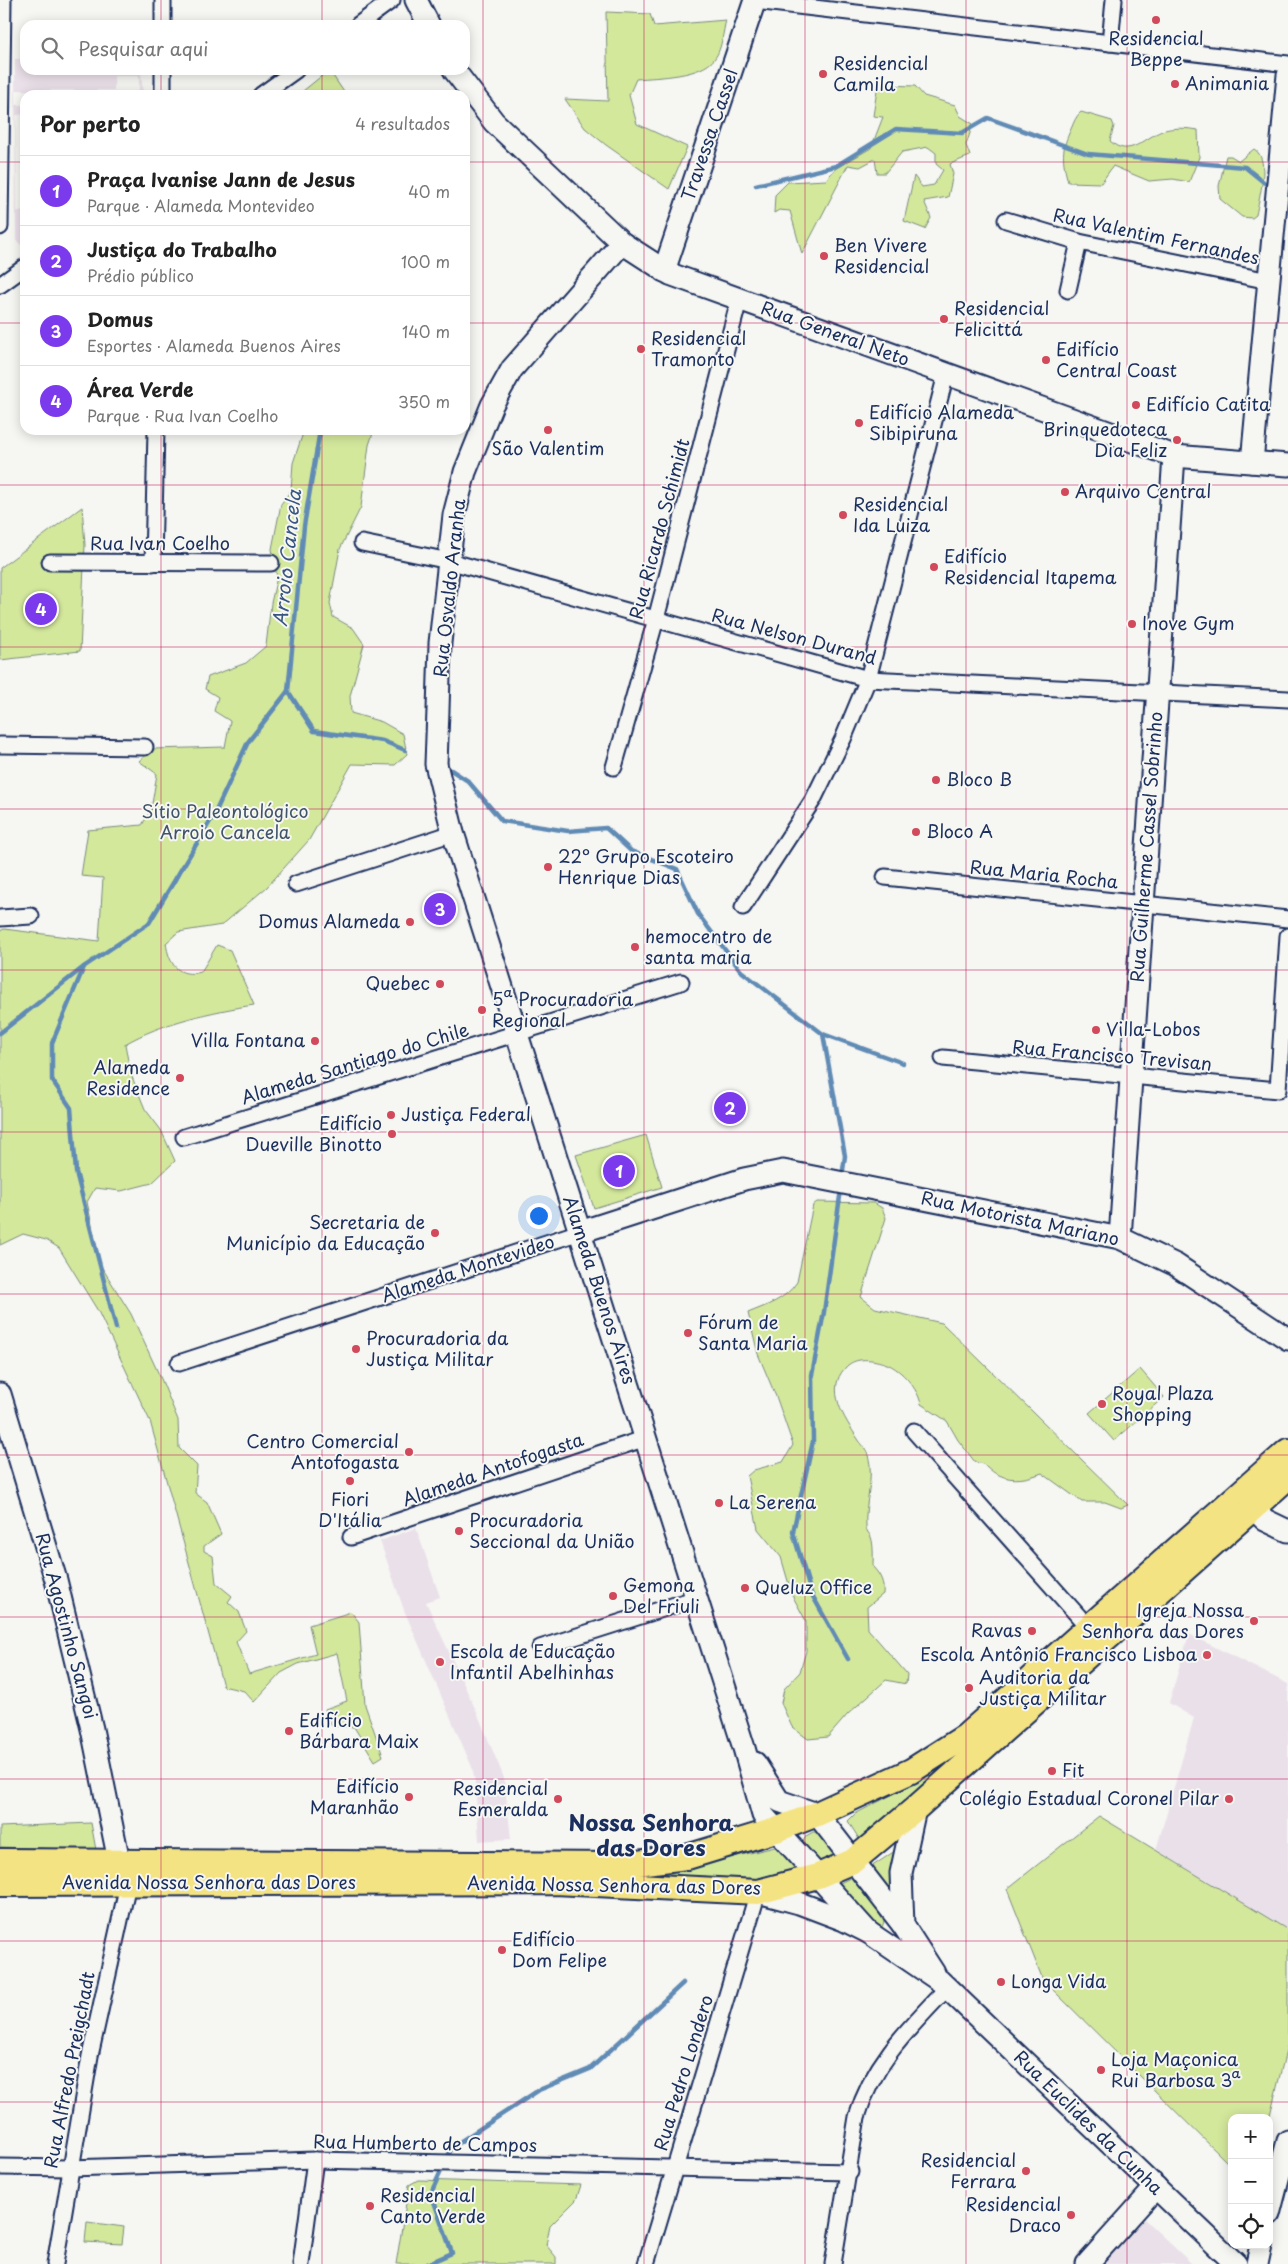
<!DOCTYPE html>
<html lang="pt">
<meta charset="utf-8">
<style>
body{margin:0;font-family:"Playpen Sans",sans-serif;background:#f2f2f2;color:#222}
.controls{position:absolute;right:15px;bottom:15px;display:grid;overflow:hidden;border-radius:10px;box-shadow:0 2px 12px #0003}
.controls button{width:45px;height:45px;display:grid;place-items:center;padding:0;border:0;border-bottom:1px solid #e0e0e0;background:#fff;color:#222;font:25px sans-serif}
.you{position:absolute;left:538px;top:1215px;width:18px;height:18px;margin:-12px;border:4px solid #fff;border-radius:50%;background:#1a73e8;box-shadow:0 0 0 8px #1a73e833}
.badge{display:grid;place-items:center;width:32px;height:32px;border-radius:50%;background:#7c3aed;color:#fff;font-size:16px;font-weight:700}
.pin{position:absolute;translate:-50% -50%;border:2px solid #fff;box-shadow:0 1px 5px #0006}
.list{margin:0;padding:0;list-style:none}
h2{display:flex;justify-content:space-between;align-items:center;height:65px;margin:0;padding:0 20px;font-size:21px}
h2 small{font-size:16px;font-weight:400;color:#767676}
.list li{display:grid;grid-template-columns:32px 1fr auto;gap:15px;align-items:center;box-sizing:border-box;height:70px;padding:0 20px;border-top:1px solid #e0e0e0}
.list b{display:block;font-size:19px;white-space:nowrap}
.list p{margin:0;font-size:16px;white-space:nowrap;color:#767676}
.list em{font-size:16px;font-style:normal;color:#767676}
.icon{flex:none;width:28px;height:28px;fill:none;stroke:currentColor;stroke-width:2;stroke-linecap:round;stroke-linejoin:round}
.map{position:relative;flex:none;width:1288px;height:2264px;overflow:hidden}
.search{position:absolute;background:#fff;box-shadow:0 2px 12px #0003;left:20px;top:20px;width:450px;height:55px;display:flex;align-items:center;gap:12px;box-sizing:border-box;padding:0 18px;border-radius:15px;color:#767676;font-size:19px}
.panel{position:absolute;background:#fff;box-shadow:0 2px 12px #0003;left:20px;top:90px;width:450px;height:345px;border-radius:15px}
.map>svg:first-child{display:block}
.built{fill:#eae0e9}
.green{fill:#d4e89c;stroke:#788c7d}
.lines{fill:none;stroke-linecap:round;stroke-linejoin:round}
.stream{stroke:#618bb5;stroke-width:4.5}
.street-casing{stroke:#1b2f5e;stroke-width:19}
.secondary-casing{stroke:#1b2f5e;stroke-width:25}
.primary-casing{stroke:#1b2f5e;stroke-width:28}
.street{stroke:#f6f6f2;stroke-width:15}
.secondary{stroke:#f6f6f2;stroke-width:21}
.primary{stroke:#f4e382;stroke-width:24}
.grid{fill:none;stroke:#c2185b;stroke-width:1;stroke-opacity:0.55}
.poi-dot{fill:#d1495b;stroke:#f6f6f2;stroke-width:2}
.labels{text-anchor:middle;stroke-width:4;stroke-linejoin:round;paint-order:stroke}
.poi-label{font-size:18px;fill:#1b2f5e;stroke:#f6f6f2;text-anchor:start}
.street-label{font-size:18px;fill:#1b2f5e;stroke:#f6f6f2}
.park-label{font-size:18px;fill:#40546a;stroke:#f6f6f2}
.water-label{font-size:19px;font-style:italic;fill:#385682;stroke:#f6f6f2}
.district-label{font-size:22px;font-weight:bold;fill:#1b2f5e;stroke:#f6f6f2}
</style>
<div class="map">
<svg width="1288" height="2264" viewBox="0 0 1288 2264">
<rect width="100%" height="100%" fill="#f6f6f2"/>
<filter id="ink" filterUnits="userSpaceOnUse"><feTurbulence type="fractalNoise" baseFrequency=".02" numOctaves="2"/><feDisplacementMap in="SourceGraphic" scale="10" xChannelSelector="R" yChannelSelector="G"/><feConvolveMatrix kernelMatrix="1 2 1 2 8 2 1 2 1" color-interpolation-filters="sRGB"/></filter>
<g filter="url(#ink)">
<g class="built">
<polygon points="15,59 25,59 25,70 141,70 143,95 139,95 139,76 114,76 114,90 16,90 16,105 25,105 25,114 16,115 17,211 25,212 24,248 16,240"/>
<polygon points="416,1528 440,1597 426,1602 478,1715 504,1778 511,1839 479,1841 475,1782 472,1767 404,1610 380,1541"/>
<polygon points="1189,1634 1288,1684 1288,1930 1156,1850 1194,1718 1169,1703"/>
<polygon points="1144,2219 1192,2264 1103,2264"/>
</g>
<g class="green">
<path d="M606,12L650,14L654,26L726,20C723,31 722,49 715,58C702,77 658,77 636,79L629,95L637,124L687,147L669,189L606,145L585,128L565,99L608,101Z"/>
<polygon points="329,70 346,95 298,95"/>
<polygon points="882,85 915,86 924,96 955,105 960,116 973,124 966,145 970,156 950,164 953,174 948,197 924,201 931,218 925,229 904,221 914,176 922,187 934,185 943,170 936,164 936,153 928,147 902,152 885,173 877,173 875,159 860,167 848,165 802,254 790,211 779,210 774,213 775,195 788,182 826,180 835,169 871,148 883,117 873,116 877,90"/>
<path d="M1081,112L1112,121L1114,126L1110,141C1129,159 1144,138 1162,131C1172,127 1187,128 1198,130L1199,157L1189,182L1173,179L1149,181L1113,166L1101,183L1068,182C1062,159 1061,150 1071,129C1074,122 1076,116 1081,112Z"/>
<path d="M1254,149C1271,159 1259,198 1256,215L1252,218L1242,217L1220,199L1219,186L1226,156H1231L1239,161Z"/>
<path d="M304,430H374L369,445L361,507L340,549L330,603L333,617L353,628L364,644L350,696L351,713L382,722L403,734L407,754L395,765L352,764L309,840L267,887L222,925L178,932L166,943C169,964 178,978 201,972L217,945L230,950L254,1005C213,1011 161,1023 125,1044L130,1072L145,1109L161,1130L175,1161L152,1183L121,1191L95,1188L87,1202L101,1266L131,1314L162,1381L178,1420L179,1448L197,1466L195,1493L207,1502L221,1534L204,1546V1551L213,1556L216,1583L232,1596L228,1602L239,1612L246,1631L236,1642L249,1674L316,1654L309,1625L351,1612L359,1622L365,1705L383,1756L375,1761L354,1727L332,1726L325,1709L347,1701L337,1653L298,1664L281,1673L254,1702L244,1691L223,1686L150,1421L98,1311L59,1248L46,1240L23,1234L0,1245V931L4,929L99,941L103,878L81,876L88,830L142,825L151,810L157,774L139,761L153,749L225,747L230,721L214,711L218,697L205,689L208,677L246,663L266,646L271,603L277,577L272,549L281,504L291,490L293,463Z"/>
<polygon points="82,507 85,545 80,651 0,660 0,568"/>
<polygon points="646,1135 662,1187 594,1208 576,1155"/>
<path d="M817,1202L874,1203L882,1208L886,1218L861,1297L875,1308L942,1323L1128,1505L1121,1508L1105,1502H1082L1042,1473C1029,1478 1013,1482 999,1475C988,1471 989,1464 975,1462L958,1440L947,1421L921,1404C918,1389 902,1370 887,1364C873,1359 855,1356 845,1368C825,1390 844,1418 858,1439C861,1444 867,1449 868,1455C875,1478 864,1503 866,1527C866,1531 869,1533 871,1537C874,1545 873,1559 873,1567C881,1576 884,1582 883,1594L867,1607L868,1629L907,1674L906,1684L886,1680L848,1714L828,1737L808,1739L792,1727L781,1703L784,1689L800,1672L806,1651V1621L792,1595L781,1557L758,1529L747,1476L754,1470L783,1462L793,1445L777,1399L758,1354L748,1313C767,1305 785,1300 797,1282L813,1205Z"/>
<polygon points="1140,1369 1164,1397 1114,1441 1089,1413"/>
<polygon points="1034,1693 861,1842 848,1821 855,1814 924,1778"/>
<polygon points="1099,1816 1288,1930 1288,2043 1269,2119 1232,2118 1232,2167 1043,1980 1007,1889"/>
<polygon points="91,1823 96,1850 0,1847 0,1827"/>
<polygon points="813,1832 819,1832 835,1851 833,1857 817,1866 802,1844 806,1836"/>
<polygon points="775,1847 803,1874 759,1881 43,1867 704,1864"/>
<polygon points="901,1847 894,1902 871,1867"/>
<polygon points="856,1875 884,1922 882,1927 878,1927 834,1886"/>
<polygon points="418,2180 581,2185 576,2200 550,2226 546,2245 556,2257 556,2264 396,2264 409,2185"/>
<polygon points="87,2222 124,2227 122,2244 85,2242"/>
</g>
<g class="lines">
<g class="stream">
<polyline points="322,93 323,95"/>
<polyline points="756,185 836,166 896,129 962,133 988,118 1088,154 1245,167 1271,188"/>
<polyline points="288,691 304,526 320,430"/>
<polyline points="288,691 314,731 383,741 405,750"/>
<polyline points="451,770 468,781 502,821 568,831 606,828 631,851 677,869 698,914 741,971 823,1034 845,1156 842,1177"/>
<polyline points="84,967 52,1043 52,1080 71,1108 76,1172 116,1328"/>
<polyline points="0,1033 85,966 149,923 215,813 248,742 288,691"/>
<polyline points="823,1034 903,1063"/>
<polyline points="841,1189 824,1312 812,1375 813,1441 793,1532 811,1593 848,1659"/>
<polyline points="427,2264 452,2253 431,2193 452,2147 539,2090 590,2069 683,1983"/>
</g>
<defs>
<g id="street">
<polyline points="163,0 163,25"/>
<polyline points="755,1 1288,64"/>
<polyline points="358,25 392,0"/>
<polyline points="1110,43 1114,0"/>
<polyline points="163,70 163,95"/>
<polyline points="261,95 296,70"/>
<polyline points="1006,220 1079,242 1269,281"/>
<polyline points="0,227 3,0"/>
<polyline points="0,285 25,267"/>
<polyline points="1068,290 1079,242"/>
<polyline points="362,543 449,561 868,679 1288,699"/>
<polyline points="50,562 271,563"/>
<polyline points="153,563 156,430"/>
<polyline points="0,745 145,747"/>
<polyline points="614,767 656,619 739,300"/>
<polyline points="885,877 1288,919"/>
<polyline points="296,884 453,833"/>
<polyline points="743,907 813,800 843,739 868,679 946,374"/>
<polyline points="0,918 31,916"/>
<polyline points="943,1058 1278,1090 1288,936"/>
<polyline points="184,1137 681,982"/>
<polyline points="179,1363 580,1232"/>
<polyline points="914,1431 1089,1628"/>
<polyline points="351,1537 646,1438"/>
<polyline points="540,1648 697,1598"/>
<polyline points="0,2167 70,2168 315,2160 850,2172"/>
<polyline points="55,2264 90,2056 128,1884"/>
<polyline points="301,2264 315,2160"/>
<polyline points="646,2264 758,1892"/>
<path d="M833,2264L857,2117C872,2064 910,2027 947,1988"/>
</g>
<g id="secondary">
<polyline points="416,0 429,25"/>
<polyline points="454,70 494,122 622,243 670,274 1174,456 1288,465"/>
<polyline points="622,243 512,369 492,405 465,472 454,515 440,643 438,710 436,764 453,833 744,1748 763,1815 868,1932"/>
<polyline points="664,271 755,0"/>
<polyline points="1252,462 1288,75"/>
<polyline points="580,1232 744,1179 783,1171 1120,1238 1176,1265 1288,1339"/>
<polyline points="1120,1238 1174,456"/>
<polyline points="0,1394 56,1580 92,1729 119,1861"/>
<polyline points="1241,1496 1265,1520 1288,1531"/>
<polyline points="755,1763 779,1801 817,1814 903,1925 934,1973"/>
<polyline points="758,1892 799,1903 844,1920 868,1932 940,1981 1236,2264"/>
<polyline points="903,1925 901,1873 915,1809"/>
<polyline points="1269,2214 1288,2141"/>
<polyline points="1087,2264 1156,2187"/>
<polyline points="1257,2264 1261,2245"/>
</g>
<g id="primary">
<polyline points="0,1861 620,1865 687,1857 776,1830 817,1814 911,1771 966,1736 1288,1451"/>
<polyline points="0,1884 555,1882 758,1892 818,1876 853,1861 915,1809 1288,1477"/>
</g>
</defs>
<use href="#street" class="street-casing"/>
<use href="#secondary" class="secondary-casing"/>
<use href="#primary" class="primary-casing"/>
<use href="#street" class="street"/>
<use href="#secondary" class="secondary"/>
<use href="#primary" class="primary"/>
</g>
</g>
<path class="grid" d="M161,0V25M322,0V25M483,0V2264M644,0V2264M805,0V2264M966,0V2264M1127,0V2264M161,70V95M322,70V95M0,162H25M465,162H1288M0,323H25M465,323H1288M161,430V2264M322,430V2264M0,485H1288M0,647H1288M0,809H1288M0,970H1288M0,1132H1288M0,1294H1288M0,1455H1288M0,1617H1288M0,1779H1288M0,1941H1288M0,2102H1288"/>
<g class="poi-dot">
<circle cx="1156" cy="20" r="5"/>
<circle cx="823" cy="74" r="5"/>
<circle cx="1175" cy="84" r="5"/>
<circle cx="824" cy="256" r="5"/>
<circle cx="944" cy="319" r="5"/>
<circle cx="641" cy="349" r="5"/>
<circle cx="1046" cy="360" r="5"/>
<circle cx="1136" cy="405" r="5"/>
<circle cx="859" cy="423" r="5"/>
<circle cx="548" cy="430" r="5"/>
<circle cx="1177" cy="440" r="5"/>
<circle cx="1065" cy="492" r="5"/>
<circle cx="843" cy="515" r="5"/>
<circle cx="934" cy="567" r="5"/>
<circle cx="1132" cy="624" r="5"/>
<circle cx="936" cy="780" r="5"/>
<circle cx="916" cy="832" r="5"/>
<circle cx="548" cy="867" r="5"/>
<circle cx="410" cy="922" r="5"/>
<circle cx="635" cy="947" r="5"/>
<circle cx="440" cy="984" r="5"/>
<circle cx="482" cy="1010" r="5"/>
<circle cx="1096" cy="1030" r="5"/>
<circle cx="315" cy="1041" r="5"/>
<circle cx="180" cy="1078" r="5"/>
<circle cx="391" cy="1115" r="5"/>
<circle cx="392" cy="1134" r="5"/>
<circle cx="435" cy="1233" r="5"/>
<circle cx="688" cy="1333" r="5"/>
<circle cx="356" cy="1349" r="5"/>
<circle cx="1102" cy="1404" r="5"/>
<circle cx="409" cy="1452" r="5"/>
<circle cx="350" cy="1481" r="5"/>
<circle cx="719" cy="1503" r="5"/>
<circle cx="459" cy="1531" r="5"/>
<circle cx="745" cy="1588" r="5"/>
<circle cx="613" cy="1596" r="5"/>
<circle cx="1254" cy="1621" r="5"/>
<circle cx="1032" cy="1631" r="5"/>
<circle cx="1207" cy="1655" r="5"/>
<circle cx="440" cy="1662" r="5"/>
<circle cx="969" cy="1688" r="5"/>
<circle cx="289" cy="1731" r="5"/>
<circle cx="1052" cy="1771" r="5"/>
<circle cx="409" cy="1797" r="5"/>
<circle cx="558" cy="1799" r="5"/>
<circle cx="1229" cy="1799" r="5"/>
<circle cx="502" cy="1950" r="5"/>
<circle cx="1001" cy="1982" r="5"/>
<circle cx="1101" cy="2070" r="5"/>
<circle cx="1026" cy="2171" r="5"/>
<circle cx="370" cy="2206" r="5"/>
<circle cx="1071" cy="2215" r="5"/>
</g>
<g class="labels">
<g class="poi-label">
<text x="1156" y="45" text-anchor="middle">Residencial<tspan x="1156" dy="21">Beppe</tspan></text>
<text x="833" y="70">Residencial<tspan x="833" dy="21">Camila</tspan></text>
<text x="1185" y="90">Animania</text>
<text x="834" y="252">Ben Vivere<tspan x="834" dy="21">Residencial</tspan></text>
<text x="954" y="315">Residencial<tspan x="954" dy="21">Felicittá</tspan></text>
<text x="651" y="345">Residencial<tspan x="651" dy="21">Tramonto</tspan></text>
<text x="1056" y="356">Edifício<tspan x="1056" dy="21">Central Coast</tspan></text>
<text x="1146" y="411">Edifício Catita</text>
<text x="869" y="419">Edifício Alameda<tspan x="869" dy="21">Sibipiruna</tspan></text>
<text x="1167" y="436" text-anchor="end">Brinquedoteca<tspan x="1167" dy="21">Dia Feliz</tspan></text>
<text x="548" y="455" text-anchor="middle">São Valentim</text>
<text x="1075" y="498">Arquivo Central</text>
<text x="853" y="511">Residencial<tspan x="853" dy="21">Ida Luiza</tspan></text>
<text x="944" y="563">Edifício<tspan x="944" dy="21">Residencial Itapema</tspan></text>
<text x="1142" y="630">Inove Gym</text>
<text x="946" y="786">Bloco B</text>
<text x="926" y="838">Bloco A</text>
<text x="558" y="863">22° Grupo Escoteiro<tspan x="558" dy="21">Henrique Dias</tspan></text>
<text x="400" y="928" text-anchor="end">Domus Alameda</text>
<text x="645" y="943">hemocentro de<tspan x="645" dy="21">santa maria</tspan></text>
<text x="430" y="990" text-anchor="end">Quebec</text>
<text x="492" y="1006">5ª Procuradoria<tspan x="492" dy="21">Regional</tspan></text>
<text x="1106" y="1036">Villa-Lobos</text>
<text x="305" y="1047" text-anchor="end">Villa Fontana</text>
<text x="170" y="1074" text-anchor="end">Alameda<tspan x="170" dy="21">Residence</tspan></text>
<text x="401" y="1121">Justiça Federal</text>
<text x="382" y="1130" text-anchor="end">Edifício<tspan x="382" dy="21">Dueville Binotto</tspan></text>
<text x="425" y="1229" text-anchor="end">Secretaria de<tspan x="425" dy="21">Município da Educação</tspan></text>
<text x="698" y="1329">Fórum de<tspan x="698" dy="21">Santa Maria</tspan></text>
<text x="366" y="1345">Procuradoria da<tspan x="366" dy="21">Justiça Militar</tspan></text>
<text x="1112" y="1400">Royal Plaza<tspan x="1112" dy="21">Shopping</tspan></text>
<text x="399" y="1448" text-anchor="end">Centro Comercial<tspan x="399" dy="21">Antofogasta</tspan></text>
<text x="350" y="1506" text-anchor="middle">Fiori<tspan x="350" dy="21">D'Itália</tspan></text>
<text x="729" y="1509">La Serena</text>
<text x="469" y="1527">Procuradoria<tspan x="469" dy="21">Seccional da União</tspan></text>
<text x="623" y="1592">Gemona<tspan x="623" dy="21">Del Friuli</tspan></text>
<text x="755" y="1594">Queluz Office</text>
<text x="1244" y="1617" text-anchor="end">Igreja Nossa<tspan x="1244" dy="21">Senhora das Dores</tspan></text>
<text x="1022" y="1637" text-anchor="end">Ravas</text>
<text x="450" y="1658">Escola de Educação<tspan x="450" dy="21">Infantil Abelhinhas</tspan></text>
<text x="1197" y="1661" text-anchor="end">Escola Antônio Francisco Lisboa</text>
<text x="979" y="1684">Auditoria da<tspan x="979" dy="21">Justiça Militar</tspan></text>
<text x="299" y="1727">Edifício<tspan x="299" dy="21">Bárbara Maix</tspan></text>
<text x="1062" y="1777">Fit</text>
<text x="399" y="1793" text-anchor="end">Edifício<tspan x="399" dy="21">Maranhão</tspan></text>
<text x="548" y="1795" text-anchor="end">Residencial<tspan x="548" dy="21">Esmeralda</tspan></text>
<text x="1219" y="1805" text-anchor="end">Colégio Estadual Coronel Pilar</text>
<text x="512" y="1946">Edifício<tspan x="512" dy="21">Dom Felipe</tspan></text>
<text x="1011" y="1988">Longa Vida</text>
<text x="1111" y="2066">Loja Maçonica<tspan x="1111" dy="21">Rui Barbosa 3ª</tspan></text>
<text x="1016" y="2167" text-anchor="end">Residencial<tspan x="1016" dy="21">Ferrara</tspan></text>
<text x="380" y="2202">Residencial<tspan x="380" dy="21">Canto Verde</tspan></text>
<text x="1061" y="2211" text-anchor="end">Residencial<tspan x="1061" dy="21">Draco</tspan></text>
</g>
<g class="street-label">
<text transform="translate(710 135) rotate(-71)" y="6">Travessa Cassel</text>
<text transform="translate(1156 237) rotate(12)" y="6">Rua Valentim Fernandes</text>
<text transform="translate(835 334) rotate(20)" y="6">Rua General Neto</text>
<text transform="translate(660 529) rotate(-75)" y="6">Rua Ricardo Schimidt</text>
<text x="160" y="550">Rua Ivan Coelho</text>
<text transform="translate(450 588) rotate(-84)" y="6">Rua Osvaldo Aranha</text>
<text transform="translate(794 637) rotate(15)" y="6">Rua Nelson Durand</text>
<text transform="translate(1147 847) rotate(-86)" y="6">Rua Guilherme Cassel Sobrinho</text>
<text transform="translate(1044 875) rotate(6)" y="6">Rua Maria Rocha</text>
<text transform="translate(1112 1056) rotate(5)" y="6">Rua Francisco Trevisan</text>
<text transform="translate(355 1064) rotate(-17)" y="6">Alameda Santiago do Chile</text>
<text transform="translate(1020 1219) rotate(12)" y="6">Rua Motorista Mariano</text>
<text transform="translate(468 1269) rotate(-18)" y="6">Alameda Montevideo</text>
<text transform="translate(599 1290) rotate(72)" y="6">Alameda Buenos Aires</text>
<text transform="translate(493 1470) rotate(-19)" y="6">Alameda Antofogasta</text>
<text transform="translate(66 1626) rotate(75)" y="6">Rua Agostinho Sangoi</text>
<text x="209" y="1889">Avenida Nossa Senhora das Dores</text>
<text transform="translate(614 1886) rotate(1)" y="6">Avenida Nossa Senhora das Dores</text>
<text transform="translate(70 2070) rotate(-79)" y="6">Rua Alfredo Preigchadt</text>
<text transform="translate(684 2073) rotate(-73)" y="6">Rua Pedro Londero</text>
<text transform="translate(1088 2123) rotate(44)" y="6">Rua Euclides da Cunha</text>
<text transform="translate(425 2144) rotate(1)" y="6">Rua Humberto de Campos</text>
</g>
<g class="park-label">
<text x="225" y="818">Sítio Paleontológico<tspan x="225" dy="21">Arroio Cancela</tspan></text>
</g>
<g class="water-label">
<text transform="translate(287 558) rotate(-84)" y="7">Arroio Cancela</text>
</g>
<g class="district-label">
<text x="651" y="1831">Nossa Senhora<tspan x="651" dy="25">das Dores</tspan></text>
</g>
</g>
</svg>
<div class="controls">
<button>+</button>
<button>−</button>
<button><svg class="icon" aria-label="locate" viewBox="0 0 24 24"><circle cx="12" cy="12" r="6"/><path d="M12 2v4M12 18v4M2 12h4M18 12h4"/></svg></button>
</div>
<div class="you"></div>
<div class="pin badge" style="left:619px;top:1171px">1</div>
<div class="pin badge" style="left:730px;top:1108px">2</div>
<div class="pin badge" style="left:440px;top:909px">3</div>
<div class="pin badge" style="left:41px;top:609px">4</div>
<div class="search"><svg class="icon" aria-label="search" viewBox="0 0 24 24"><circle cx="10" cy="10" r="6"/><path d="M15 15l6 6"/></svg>Pesquisar aqui</div>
<section class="panel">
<h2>Por perto<small>4 resultados</small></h2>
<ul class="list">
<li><span class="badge">1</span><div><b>Praça Ivanise Jann de Jesus</b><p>Parque · Alameda Montevideo</p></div><em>40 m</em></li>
<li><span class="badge">2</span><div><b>Justiça do Trabalho</b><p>Prédio público</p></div><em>100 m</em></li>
<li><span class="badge">3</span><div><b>Domus</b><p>Esportes · Alameda Buenos Aires</p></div><em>140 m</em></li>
<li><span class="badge">4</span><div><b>Área Verde</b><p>Parque · Rua Ivan Coelho</p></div><em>350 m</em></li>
</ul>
</section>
</div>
